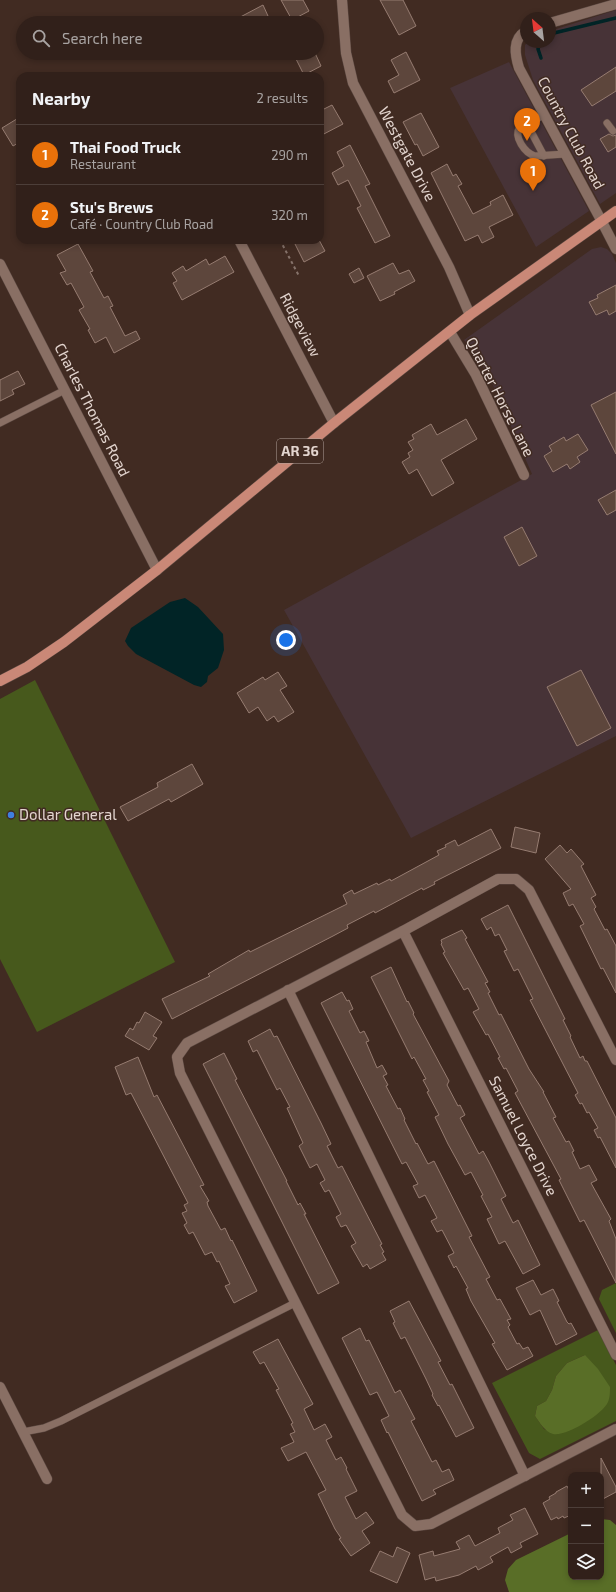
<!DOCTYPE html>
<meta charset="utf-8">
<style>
body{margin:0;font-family:"Exo 2",sans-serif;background:#392823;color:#f1f3f6}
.controls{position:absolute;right:12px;bottom:12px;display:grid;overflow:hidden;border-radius:8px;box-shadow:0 2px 6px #0003}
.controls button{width:36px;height:36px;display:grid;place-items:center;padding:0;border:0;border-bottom:1px solid #4c3e39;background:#31201a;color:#f1f3f6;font:20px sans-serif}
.compass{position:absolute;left:520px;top:12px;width:36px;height:36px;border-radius:50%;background:#31201a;box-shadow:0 2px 6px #0003;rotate:332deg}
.you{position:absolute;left:286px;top:640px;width:14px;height:14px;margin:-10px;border:3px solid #fff;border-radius:50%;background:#1a73e8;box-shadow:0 0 0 6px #1a73e833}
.badge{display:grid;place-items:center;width:26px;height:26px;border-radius:50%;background:#1a73e8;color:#fff;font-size:13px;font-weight:700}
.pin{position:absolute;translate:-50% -33px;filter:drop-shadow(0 1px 2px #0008)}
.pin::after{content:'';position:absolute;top:21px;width:14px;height:12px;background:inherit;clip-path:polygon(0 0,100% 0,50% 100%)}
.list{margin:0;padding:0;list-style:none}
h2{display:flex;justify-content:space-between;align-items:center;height:52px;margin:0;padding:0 16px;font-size:17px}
h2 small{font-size:13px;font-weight:400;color:#a8a3a2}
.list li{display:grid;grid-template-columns:26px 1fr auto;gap:12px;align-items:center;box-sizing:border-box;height:60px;padding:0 16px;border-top:1px solid #4c3e39}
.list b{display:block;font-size:15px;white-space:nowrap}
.list p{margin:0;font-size:13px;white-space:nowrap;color:#a8a3a2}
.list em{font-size:13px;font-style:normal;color:#a8a3a2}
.icon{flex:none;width:22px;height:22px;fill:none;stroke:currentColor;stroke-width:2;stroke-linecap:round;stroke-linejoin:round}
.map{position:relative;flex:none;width:616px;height:1592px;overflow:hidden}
.search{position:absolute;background:#31201a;box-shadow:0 2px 6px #0003;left:16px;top:16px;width:308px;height:44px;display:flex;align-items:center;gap:10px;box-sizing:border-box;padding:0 14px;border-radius:22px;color:#a8a3a2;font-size:15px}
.panel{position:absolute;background:#31201a;box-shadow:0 2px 6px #0003;left:16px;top:72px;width:308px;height:172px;border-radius:12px}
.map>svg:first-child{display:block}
.commercial{fill:#473337}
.green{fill:#47591c;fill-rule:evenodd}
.forest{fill:#596e27}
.water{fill:#012426}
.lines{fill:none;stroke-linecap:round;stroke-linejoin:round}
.stream{stroke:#012426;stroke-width:3.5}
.building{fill:#5d463c;stroke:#967c71}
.service-casing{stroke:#5c4942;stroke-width:8}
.minor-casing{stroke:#5c4942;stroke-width:11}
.tertiary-casing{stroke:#5c4942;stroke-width:11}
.primary-casing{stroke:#5c4942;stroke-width:11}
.path{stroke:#86736b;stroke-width:2;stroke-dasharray:3 3;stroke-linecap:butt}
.service{stroke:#896f64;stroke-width:7}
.minor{stroke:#896f64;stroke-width:10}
.tertiary{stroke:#896f64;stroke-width:10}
.primary{stroke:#ca8877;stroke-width:10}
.shop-dot{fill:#3f7fe0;stroke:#412b22;stroke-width:1.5}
.labels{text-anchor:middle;stroke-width:3;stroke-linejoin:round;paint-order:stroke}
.shield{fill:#412b22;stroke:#b2a29b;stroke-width:1}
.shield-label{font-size:14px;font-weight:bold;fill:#e3d5cf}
.street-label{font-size:15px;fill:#e3d5cf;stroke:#412b22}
.poi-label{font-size:15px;fill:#e3d5cf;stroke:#412b22;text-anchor:start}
</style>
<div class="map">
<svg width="616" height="1592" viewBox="0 0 616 1592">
<rect width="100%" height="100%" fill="#412b22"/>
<g class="commercial">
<polygon points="616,10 616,193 600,204 533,80 525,55 525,45 528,42 550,42 550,31"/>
<polygon points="509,62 589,211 536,247 450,88"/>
<polygon points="601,247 607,249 612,254 616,263 616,736 411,838 284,610 532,474 488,374 464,340 592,249"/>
</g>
<g class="green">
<polygon points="35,680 175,962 37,1032 0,959 0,699"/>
<polygon points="616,1283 616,1333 599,1299 602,1290"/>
<path d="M598,1330L616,1365V1421L540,1459L529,1453L492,1383ZM585,1355L554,1434L544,1429L535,1416L537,1406L546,1401L552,1390L556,1376L567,1363Z"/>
</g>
<g class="forest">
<path d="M585,1355L598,1369L610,1387C610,1391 610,1398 608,1402C603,1414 566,1437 553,1434C544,1431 540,1423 535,1416L537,1406L546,1401L552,1390L556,1376L567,1363Z"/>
<polygon points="601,1519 610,1520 616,1525 616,1592 509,1592 505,1580 508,1569 516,1560 571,1533 571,1577 601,1577"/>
</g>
<polygon class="water" points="185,598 198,607 223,634 224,650 218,668 208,676 207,682 201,687 194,685 136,654 128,646 125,641 131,628 170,602"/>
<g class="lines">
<g class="stream">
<polyline points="550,34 616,18"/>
<polyline points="540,42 538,49 541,58"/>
</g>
</g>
<g class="building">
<polygon points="281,0 303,0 309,11 292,20"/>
<polygon points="380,0 403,0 416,26 399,35"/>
<polygon points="263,5 268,16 254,23 229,23"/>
<polygon points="406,52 420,80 394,93 388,81 399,75 391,60"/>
<polygon points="293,53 315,53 321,66 304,75"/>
<polygon points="616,67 616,91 592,106 581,90"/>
<polygon points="332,105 343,124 320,136 320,111"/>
<polygon points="421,113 439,147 423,156 417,144 415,145 403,122"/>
<polygon points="20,117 20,142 13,146 2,128"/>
<polygon points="609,134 613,136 616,135 616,147 608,152 600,139"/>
<polygon points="350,145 370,184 365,186 390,236 375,243 357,208 361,206 348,180 338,185 332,173 344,166 337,152"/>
<polygon points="447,164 453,176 456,174 462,184 458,186 473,214 491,205 490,202 503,195 513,215 489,227 494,237 482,243 478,235 465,241 431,173"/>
<polygon points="293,240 319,240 325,251 304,262"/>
<polygon points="78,244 93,271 90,272 104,298 108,296 113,306 110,307 125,336 136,331 140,339 114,353 106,337 95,343 88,330 90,329 79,310 84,307 71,283 67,285 60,273 66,271 57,255"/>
<polygon points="225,256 234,272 182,300 173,283 177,281 172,273 183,266 186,271 206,259 209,265"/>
<polygon points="393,263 399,274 409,270 415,281 394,292 395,294 380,301 367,276"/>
<polygon points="359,268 364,278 354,283 349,274"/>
<polygon points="616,285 616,311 609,315 607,310 596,315 589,302 598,298 597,295"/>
<polygon points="18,371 25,384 12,390 14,394 0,401 0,380"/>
<polygon points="616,392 616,454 591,405"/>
<polygon points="466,419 477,439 441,460 454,483 432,496 417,469 409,474 402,462 410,457 408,453 413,450 408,442 414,439 412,435 431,424 437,435"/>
<polygon points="578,434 588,450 577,457 580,462 570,469 567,464 553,472 544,456 552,451 549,446 564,437 566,441"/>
<polygon points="616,490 616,510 607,515 598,500"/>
<polygon points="522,527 537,556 519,566 504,537"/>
<polygon points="581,670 611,728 577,746 547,687"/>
<polygon points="278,672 287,686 280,690 294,712 278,722 274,716 267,721 258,707 249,713 237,693 263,677 265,680"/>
<polygon points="192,764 203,784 171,802 169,799 128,821 120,807 158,787 157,783"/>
<polygon points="515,827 540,833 536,853 511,847"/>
<polygon points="491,829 501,848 434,882 435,884 423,890 422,888 375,913 374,911 347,925 348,928 333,936 172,1019 162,999 210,976 208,974 249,950 250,952 347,904 343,895 352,890 354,894 377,883 378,885 390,879 391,881 439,855 437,851 446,847 445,845 455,840 458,846"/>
<polygon points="560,845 567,853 571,849 584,864 581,866 596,895 591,898 596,907 594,909 605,930 607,929 616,946 616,993 603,968 601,969 580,926 584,924 573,904 569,906 563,893 571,889 545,859"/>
<polygon points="508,905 565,1019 563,1020 571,1036 570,1037 580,1058 583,1056 585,1061 587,1061 616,1118 616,1168 600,1137 598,1138 594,1130 598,1128 589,1112 587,1113 582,1103 580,1104 575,1095 578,1093 530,1000 533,999 518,969 514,971 504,951 507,950 499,934 495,936 491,927 487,930 481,919"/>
<polygon points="462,930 467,938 465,939 488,982 485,983 490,992 488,993 499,1015 501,1014 529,1069 544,1092 543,1092 556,1117 553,1118 566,1142 569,1141 574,1151 572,1152 580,1169 589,1165 597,1180 591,1183 611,1219 609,1221 616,1239 616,1283 584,1220 580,1222 559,1180 561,1179 515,1093 518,1091 506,1068 504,1069 498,1058 500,1057 488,1034 486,1035 473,1012 479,1009 468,988 464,990 443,953 445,952 441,944 442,943 441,940"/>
<polygon points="391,967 407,1002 408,1001 414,1013 413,1014 449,1081 447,1085 458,1106 460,1105 465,1115 460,1118 479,1154 483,1151 489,1162 506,1196 501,1199 513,1223 518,1220 540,1265 523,1274 505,1241 499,1244 487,1219 492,1217 481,1196 483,1195 471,1172 465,1175 448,1144 435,1117 439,1115 427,1092 429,1091 423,1080 426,1079 414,1057 412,1059 371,977"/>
<polygon points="342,992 347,1001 349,1000 353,1009 349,1011 360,1033 364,1031 369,1041 366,1042 377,1068 382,1065 387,1074 383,1076 388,1085 386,1086 398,1109 400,1108 405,1119 404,1120 416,1144 417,1143 428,1164 434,1161 472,1236 469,1237 490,1277 486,1279 497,1300 500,1299 511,1319 507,1320 510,1325 508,1327 517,1344 519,1343 523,1349 528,1347 533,1356 507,1370 492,1344 495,1343 471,1301 466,1289 468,1288 456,1266 454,1268 448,1256 454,1253 442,1230 437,1232 431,1221 437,1218 425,1195 419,1198 413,1186 418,1184 406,1162 402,1164 321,1003"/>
<polygon points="145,1012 162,1022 153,1036 157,1038 149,1050 125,1036 130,1028 133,1030 137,1022 139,1023"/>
<polygon points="270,1029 274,1037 277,1036 321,1123 331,1144 327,1146 338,1168 342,1166 382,1244 380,1245 384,1252 382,1253 386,1260 370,1269 367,1264 363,1267 351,1246 356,1243 346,1225 341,1227 336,1217 341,1214 329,1190 325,1192 320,1183 325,1180 317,1164 310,1168 299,1146 303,1143 287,1108 290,1107 280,1088 277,1090 257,1050 253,1052 248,1041"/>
<polygon points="224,1053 237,1079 235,1080 287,1181 286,1181 298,1205 300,1203 306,1214 304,1214 339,1283 318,1294 203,1064"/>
<polygon points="138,1057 154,1097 157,1095 204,1185 200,1186 209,1201 207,1202 208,1206 221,1230 225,1228 231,1241 232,1240 257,1291 234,1303 225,1286 230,1284 219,1261 217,1262 212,1252 205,1255 193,1232 189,1234 184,1225 187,1223 182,1213 187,1211 184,1205 188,1203 131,1093 126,1095 115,1067"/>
<polygon points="533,1280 541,1295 553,1289 559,1301 557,1302 567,1322 569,1324 571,1323 577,1334 556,1345 540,1310 530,1315 516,1288"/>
<polygon points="409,1301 441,1361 438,1362 449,1383 450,1385 452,1384 474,1428 456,1437 439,1405 438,1406 432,1395 433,1394 426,1379 405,1337 401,1339 393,1323 395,1322 390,1311"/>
<polygon points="360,1328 366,1341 369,1340 395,1393 400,1390 415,1419 411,1421 432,1462 436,1460 442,1472 449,1469 454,1480 433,1490 436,1494 422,1501 388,1432 387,1433 381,1420 389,1416 377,1392 370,1395 342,1338"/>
<polygon points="278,1339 313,1404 304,1409 314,1430 325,1424 332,1437 326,1440 336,1460 341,1457 347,1468 346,1469 357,1491 345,1497 356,1519 366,1512 374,1523 362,1531 370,1543 351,1556 339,1539 341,1538 335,1529 318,1494 326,1490 306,1452 288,1461 281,1448 294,1442 290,1434 295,1432 291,1424 293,1423 276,1390 279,1389 264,1362 260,1364 253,1352"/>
<polygon points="601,1458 616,1487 616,1492 601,1500"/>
<polygon points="567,1486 571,1494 571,1515 564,1518 563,1516 558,1519 557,1517 551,1520 543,1503 550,1499 549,1497 556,1493 556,1492"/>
<polygon points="525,1508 538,1534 520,1543 522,1547 511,1553 508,1547 490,1557 493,1562 478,1570 476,1566 459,1575 436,1581 435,1577 425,1580 419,1555 433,1551 434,1556 460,1549 456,1542 469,1535 475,1546 500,1533 498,1528 513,1520 510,1515"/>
<polygon points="397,1547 410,1553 397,1583 370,1571 380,1551 393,1557"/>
</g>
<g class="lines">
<defs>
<g id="service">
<path d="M544,115L520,127C513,137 525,153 535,156L565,154"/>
<polyline points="607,123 613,131"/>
<polyline points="527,124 544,156"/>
<polyline points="0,423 65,390"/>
<polyline points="23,1432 44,1428 61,1421 295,1303"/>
</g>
<g id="minor">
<polyline points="342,0 346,53 353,83 449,267 470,315"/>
<polyline points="550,23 616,4"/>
<path d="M526,31C512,39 515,55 519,68L601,220"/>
<polyline points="239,240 334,423"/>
<polyline points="0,264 157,570"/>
<polyline points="450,332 476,375 524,475"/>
<polyline points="403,931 616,1355"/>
<polyline points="288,990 525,1476"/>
<polyline points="616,1060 529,890 516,879 498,879 403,931 187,1043 177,1057 180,1073 402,1515 415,1526 431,1524 616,1429"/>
<polyline points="0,1387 47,1479"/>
</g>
<polyline id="tertiary" points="601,220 616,249"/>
<polyline id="primary" points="0,681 27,667 64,642 157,570 334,423 470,315 616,211"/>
</defs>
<use href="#service" class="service-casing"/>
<use href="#minor" class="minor-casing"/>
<use href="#tertiary" class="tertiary-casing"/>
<use href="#primary" class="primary-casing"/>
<polyline class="path" points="280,240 299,276"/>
<use href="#service" class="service"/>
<use href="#minor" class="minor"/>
<use href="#tertiary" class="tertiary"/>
<use href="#primary" class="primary"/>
</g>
<circle class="shop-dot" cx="11" cy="815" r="4"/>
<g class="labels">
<rect class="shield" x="277" y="439" width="46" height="24" rx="3"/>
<g class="shield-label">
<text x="300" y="456">AR 36</text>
</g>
<g class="street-label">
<text transform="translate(571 133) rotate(62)" y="5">Country Club Road</text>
<text transform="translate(407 154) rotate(62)" y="5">Westgate Drive</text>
<text transform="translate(300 325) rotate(62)" y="5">Ridgeview</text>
<text transform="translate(500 397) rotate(63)" y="5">Quarter Horse Lane</text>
<text transform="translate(92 410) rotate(63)" y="5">Charles Thomas Road</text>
<text transform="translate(523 1136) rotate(63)" y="5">Samuel Loyce Drive</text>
</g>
<g class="poi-label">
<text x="19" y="820">Dollar General</text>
</g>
</g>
</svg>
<div class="controls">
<button>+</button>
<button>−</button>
<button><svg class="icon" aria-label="layers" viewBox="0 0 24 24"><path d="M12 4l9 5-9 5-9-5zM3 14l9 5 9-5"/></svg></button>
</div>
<svg class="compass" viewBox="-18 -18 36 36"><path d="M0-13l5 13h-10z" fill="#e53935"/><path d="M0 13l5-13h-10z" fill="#a8a3a2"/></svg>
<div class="you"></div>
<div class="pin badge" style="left:533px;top:191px;background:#e8710a">1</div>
<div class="pin badge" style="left:527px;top:141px;background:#e8710a">2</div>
<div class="search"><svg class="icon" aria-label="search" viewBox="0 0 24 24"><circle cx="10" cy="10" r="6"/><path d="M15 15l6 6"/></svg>Search here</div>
<section class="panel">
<h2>Nearby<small>2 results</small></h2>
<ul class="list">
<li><span class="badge" style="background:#e8710a">1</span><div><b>Thai Food Truck</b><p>Restaurant</p></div><em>290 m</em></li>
<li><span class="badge" style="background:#e8710a">2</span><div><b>Stu's Brews</b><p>Café · Country Club Road</p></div><em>320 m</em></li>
</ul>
</section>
</div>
